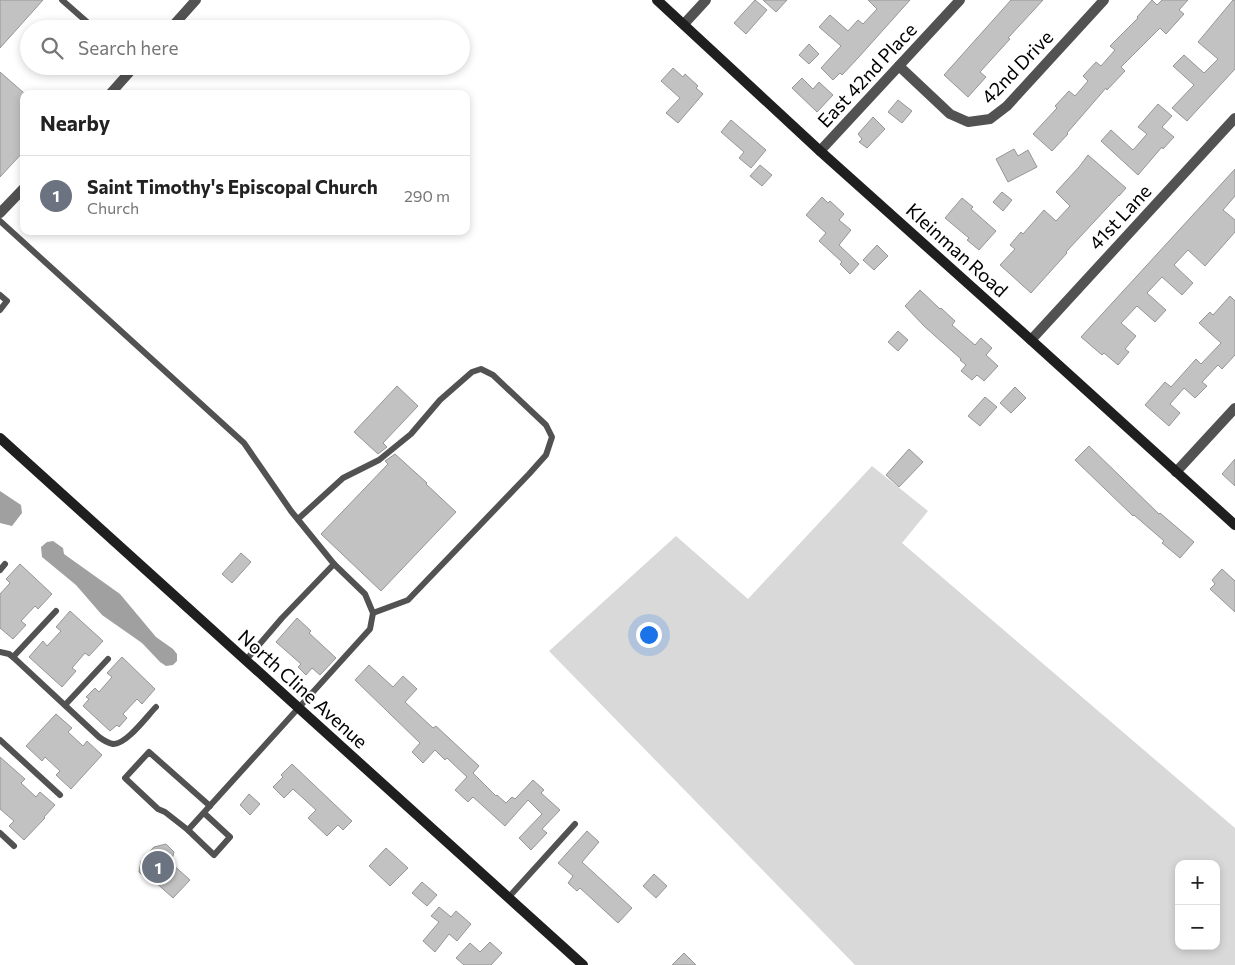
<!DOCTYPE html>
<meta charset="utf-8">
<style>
body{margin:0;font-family:Commissioner,sans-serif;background:#f6f6f6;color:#222}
.controls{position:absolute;right:15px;bottom:15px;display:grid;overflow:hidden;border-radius:10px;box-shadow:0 2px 8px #0003}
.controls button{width:45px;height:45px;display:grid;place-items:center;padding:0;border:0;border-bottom:1px solid #e0e0e0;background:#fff;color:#222;font:25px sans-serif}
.you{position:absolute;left:648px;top:634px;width:18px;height:18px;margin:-12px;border:4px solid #fff;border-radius:50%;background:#1a73e8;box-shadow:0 0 0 8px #1a73e833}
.badge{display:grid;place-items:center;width:32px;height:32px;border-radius:50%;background:#000;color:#fff;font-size:16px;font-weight:700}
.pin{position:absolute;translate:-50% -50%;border:2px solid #fff;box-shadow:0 1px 5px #0006}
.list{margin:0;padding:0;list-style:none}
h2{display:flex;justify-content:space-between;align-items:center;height:65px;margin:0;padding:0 20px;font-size:21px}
h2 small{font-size:16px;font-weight:400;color:#767676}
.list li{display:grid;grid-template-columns:32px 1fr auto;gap:15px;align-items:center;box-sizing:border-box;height:80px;padding:0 20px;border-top:1px solid #e0e0e0}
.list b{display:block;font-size:19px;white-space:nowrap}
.list p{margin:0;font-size:16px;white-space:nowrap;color:#767676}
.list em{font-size:16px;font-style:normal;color:#767676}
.icon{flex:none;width:28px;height:28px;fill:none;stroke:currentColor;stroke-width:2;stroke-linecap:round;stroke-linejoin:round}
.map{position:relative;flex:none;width:1235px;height:965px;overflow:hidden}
.search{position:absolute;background:#fff;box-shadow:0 2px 8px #0003;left:20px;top:20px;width:450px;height:55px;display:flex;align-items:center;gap:12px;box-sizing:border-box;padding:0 18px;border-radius:28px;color:#767676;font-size:19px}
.panel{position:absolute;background:#fff;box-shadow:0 2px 8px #0003;left:20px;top:90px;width:450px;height:145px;border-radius:10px}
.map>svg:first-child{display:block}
.green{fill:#d9d9d9;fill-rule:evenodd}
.water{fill:#a0a0a0}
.building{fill:#c2c2c2;stroke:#969696}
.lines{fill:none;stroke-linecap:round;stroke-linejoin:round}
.lane{stroke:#525252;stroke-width:6}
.street{stroke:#525252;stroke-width:10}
.secondary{stroke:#1f1f1f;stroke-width:10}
.labels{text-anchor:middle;stroke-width:4;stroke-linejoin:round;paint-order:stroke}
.street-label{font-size:19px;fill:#000;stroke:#fff}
</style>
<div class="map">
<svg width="1235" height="965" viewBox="0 0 1235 965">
<rect width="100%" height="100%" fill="#fff"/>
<path class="green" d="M872,466L928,511L902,543L1235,828V965H855L549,651L676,536L748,599ZM1179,864H1216V946H1179Z"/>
<g class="water">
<polygon points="0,491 21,505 22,513 12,526 0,523"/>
<polygon points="53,541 63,548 64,554 120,594 156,637 173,649 177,654 177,661 173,665 166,666 160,662 142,643 102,615 76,585 42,557 41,547 47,542"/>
</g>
<g class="building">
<polygon points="0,0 43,0 0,48"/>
<polygon points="755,0 767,10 746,34 734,23"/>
<polygon points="763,0 787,0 776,12"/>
<polygon points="868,0 910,0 858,58 842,75 840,73 833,80 821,68 841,46 819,27 830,15 848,31 858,20 863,24 877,9"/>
<polygon points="1011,0 1043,0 1008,38 1010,39 980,72 986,77 968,97 944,75"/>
<polygon points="1152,0 1157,5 1162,0 1188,0 1179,10 1184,14 1166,34 1160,28 1121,67 1125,71 1107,90 1106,88 1067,133 1068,134 1052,151 1033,134 1057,108 1055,106 1069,91 1075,96 1088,81 1083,76 1096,62 1101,66 1115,50 1110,46 1138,18 1137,17"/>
<polygon points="1233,0 1235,0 1235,69 1187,121 1172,108 1194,85 1173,66 1184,55 1204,73 1218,59 1198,42"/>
<polygon points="809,44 819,54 809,64 799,55"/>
<polygon points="673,68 683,77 685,74 698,86 696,88 703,94 678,123 666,113 680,98 661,81"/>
<polygon points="0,72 24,93 24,151 0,177"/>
<polygon points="802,78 813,89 819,82 833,95 817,112 792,88"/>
<polygon points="898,100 912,111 902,123 888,112"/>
<polygon points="1158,104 1172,116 1162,127 1174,137 1163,149 1162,147 1138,175 1101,141 1111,130 1133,150 1147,134 1138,127"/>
<polygon points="873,117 885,129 867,148 859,142 862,139 858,134"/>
<polygon points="731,120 766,150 751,168 739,158 744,152 721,132"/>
<polygon points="1014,149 1018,156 1028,150 1037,167 1008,182 996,159"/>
<polygon points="1088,155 1126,188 1119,196 1119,195 1066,252 1067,253 1031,293 1000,265 1015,249 1010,245 1021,232 1023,234 1044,210 1056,221 1070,206 1056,192 1079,167"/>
<polygon points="760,165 772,175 762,186 750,176"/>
<polygon points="1235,169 1235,196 1223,210 1235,220 1235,232 1205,266 1188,250 1174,265 1193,283 1182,295 1162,277 1147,293 1166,310 1155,322 1137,306 1121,323 1136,336 1125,349 1129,352 1118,365 1104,353 1102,355 1081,337"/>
<polygon points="1002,192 1012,200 1003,211 993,202"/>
<polygon points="822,197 828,203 830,201 844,214 839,220 851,230 839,245 859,264 850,274 840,264 842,262 819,241 826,233 806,215"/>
<polygon points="962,198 973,207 971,209 996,231 979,250 967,240 969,238 945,218"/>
<polygon points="877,245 888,256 874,270 863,260"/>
<polygon points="920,290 940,309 941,308 955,321 952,325 975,345 981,338 992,348 986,355 998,366 984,381 977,375 972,380 961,371 966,365 960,360 961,359 925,327 905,306"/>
<polygon points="1230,296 1235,301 1235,355 1222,369 1218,365 1202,382 1207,386 1195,398 1184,388 1170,404 1180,413 1169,426 1145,405 1165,382 1171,387 1196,359 1201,364 1221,343 1199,323 1210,312 1213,315"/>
<polygon points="898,331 908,340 898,351 888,342"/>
<polygon points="397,386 418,406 383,443 387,447 378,454 354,432"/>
<polygon points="1015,387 1026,398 1011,413 1000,403"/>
<polygon points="985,397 997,407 980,426 968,416"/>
<polygon points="1089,446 1159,514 1160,513 1194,542 1180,558 1162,543 1164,541 1134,515 1133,516 1075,460"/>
<polygon points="909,449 923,462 899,487 886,475"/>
<polygon points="395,454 427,483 426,484 456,512 381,591 321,534 388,464 385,461"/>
<polygon points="1235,459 1235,486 1222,474"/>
<polygon points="241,553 251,562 232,583 222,574"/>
<polygon points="20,564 52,594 38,609 35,606 21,621 26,625 13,639 0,628 0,594 10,583 6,579"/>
<polygon points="1222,569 1235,581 1235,612 1210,589 1215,584 1212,580"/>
<polygon points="70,611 103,641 89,656 85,653 72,668 76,671 62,687 29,657 43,641 47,646 61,631 56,627"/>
<polygon points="297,618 311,631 309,633 336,658 320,675 312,668 306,675 298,667 301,664 276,642"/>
<polygon points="122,657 155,689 142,704 137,699 123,714 127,718 119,727 117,725 110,731 83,706 89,699 86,697 95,688 99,692 112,677 107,673"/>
<polygon points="369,665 393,687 403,676 417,689 405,702 433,728 436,726 479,766 473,773 496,796 497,795 506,803 512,797 515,799 533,780 544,790 541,793 560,810 542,829 547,833 531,850 519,838 542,814 528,800 505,826 473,797 468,802 455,790 467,777 447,758 445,760 435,750 423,763 412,752 420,743 355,680"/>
<polygon points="56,714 72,728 68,732 83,746 87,741 102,755 71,789 56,775 60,771 45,757 42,761 26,746"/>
<polygon points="0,757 25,779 21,783 36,797 40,792 55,805 44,817 45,818 24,840 9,826 14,821 0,809"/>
<polygon points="292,764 352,821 343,830 338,825 327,836 308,818 316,810 293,789 284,798 273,787 283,777 281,775"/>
<polygon points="249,794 260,804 250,815 240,805"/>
<polygon points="587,831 599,842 582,862 632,908 618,923 580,888 577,891 568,883 573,876 558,863"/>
<polygon points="166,844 174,852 171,863 190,880 173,898 153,880 149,881 139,872 141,861 154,847"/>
<polygon points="386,848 408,868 390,886 369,866"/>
<polygon points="654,874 667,886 656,898 643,886"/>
<polygon points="422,882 437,895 427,906 412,893"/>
<polygon points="439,907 451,917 456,911 471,924 457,941 449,934 435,952 423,941 439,922 431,916"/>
<polygon points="490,942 502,953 491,965 464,965 456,958 470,943 480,952"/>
<polygon points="684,953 696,965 672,965"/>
</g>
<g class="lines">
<g class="lane">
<polyline points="62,0 95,29"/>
<polyline points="0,221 244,443 291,511 334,564"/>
<polyline points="0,295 7,301 0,310"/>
<polyline points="298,519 343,478 379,460 411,434 440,400 472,372 481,369 493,375 546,425 552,437 546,455 529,474 408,600 373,613"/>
<polyline points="0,570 5,564"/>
<path d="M0,652L9,654L13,657L99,737C103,740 108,743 113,744C126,745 147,716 156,707"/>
<polyline points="13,657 56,611"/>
<polyline points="65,705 108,659"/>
<polyline points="0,740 60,795"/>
<polyline points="204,813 230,837 214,855 188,830 165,812 158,809 125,778 149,752 210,806"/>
<polyline points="188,830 370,629 373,613 365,594 334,564 282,618 246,660"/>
<polyline points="0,833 14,846"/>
<polyline points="508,898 575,824"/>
</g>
<g class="street">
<polyline points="684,24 706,0"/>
<polyline points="170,29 196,0"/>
<polyline points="899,66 950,114 968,122 990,119 1007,106 1104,0"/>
<polyline points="110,94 135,66"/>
<polyline points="820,151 960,0"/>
<polyline points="0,213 24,188"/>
<polyline points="1031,340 1235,118"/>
<polyline points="1176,472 1235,408"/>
</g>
<g class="secondary">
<polyline points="657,0 820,151 1031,340 1235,525"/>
<polyline points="0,438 583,965"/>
</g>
</g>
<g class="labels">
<g class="street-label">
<text transform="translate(1017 67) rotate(-46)" y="7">42nd Drive</text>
<text transform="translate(867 75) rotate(-47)" y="7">East 42nd Place</text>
<text transform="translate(1120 217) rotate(-47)" y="7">41st Lane</text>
<text transform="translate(957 250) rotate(42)" y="7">Kleinman Road</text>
<text transform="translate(303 689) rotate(42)" y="7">North Cline Avenue</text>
</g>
</g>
</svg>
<div class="controls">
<button>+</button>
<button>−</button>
</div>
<div class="you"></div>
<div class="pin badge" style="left:158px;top:867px;background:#6b7280">1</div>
<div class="search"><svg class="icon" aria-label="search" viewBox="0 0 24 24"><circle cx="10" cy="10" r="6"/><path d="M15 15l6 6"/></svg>Search here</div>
<section class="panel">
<h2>Nearby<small></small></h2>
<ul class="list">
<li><span class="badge" style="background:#6b7280">1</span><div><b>Saint Timothy's Episcopal Church</b><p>Church</p></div><em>290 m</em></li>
</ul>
</section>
</div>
